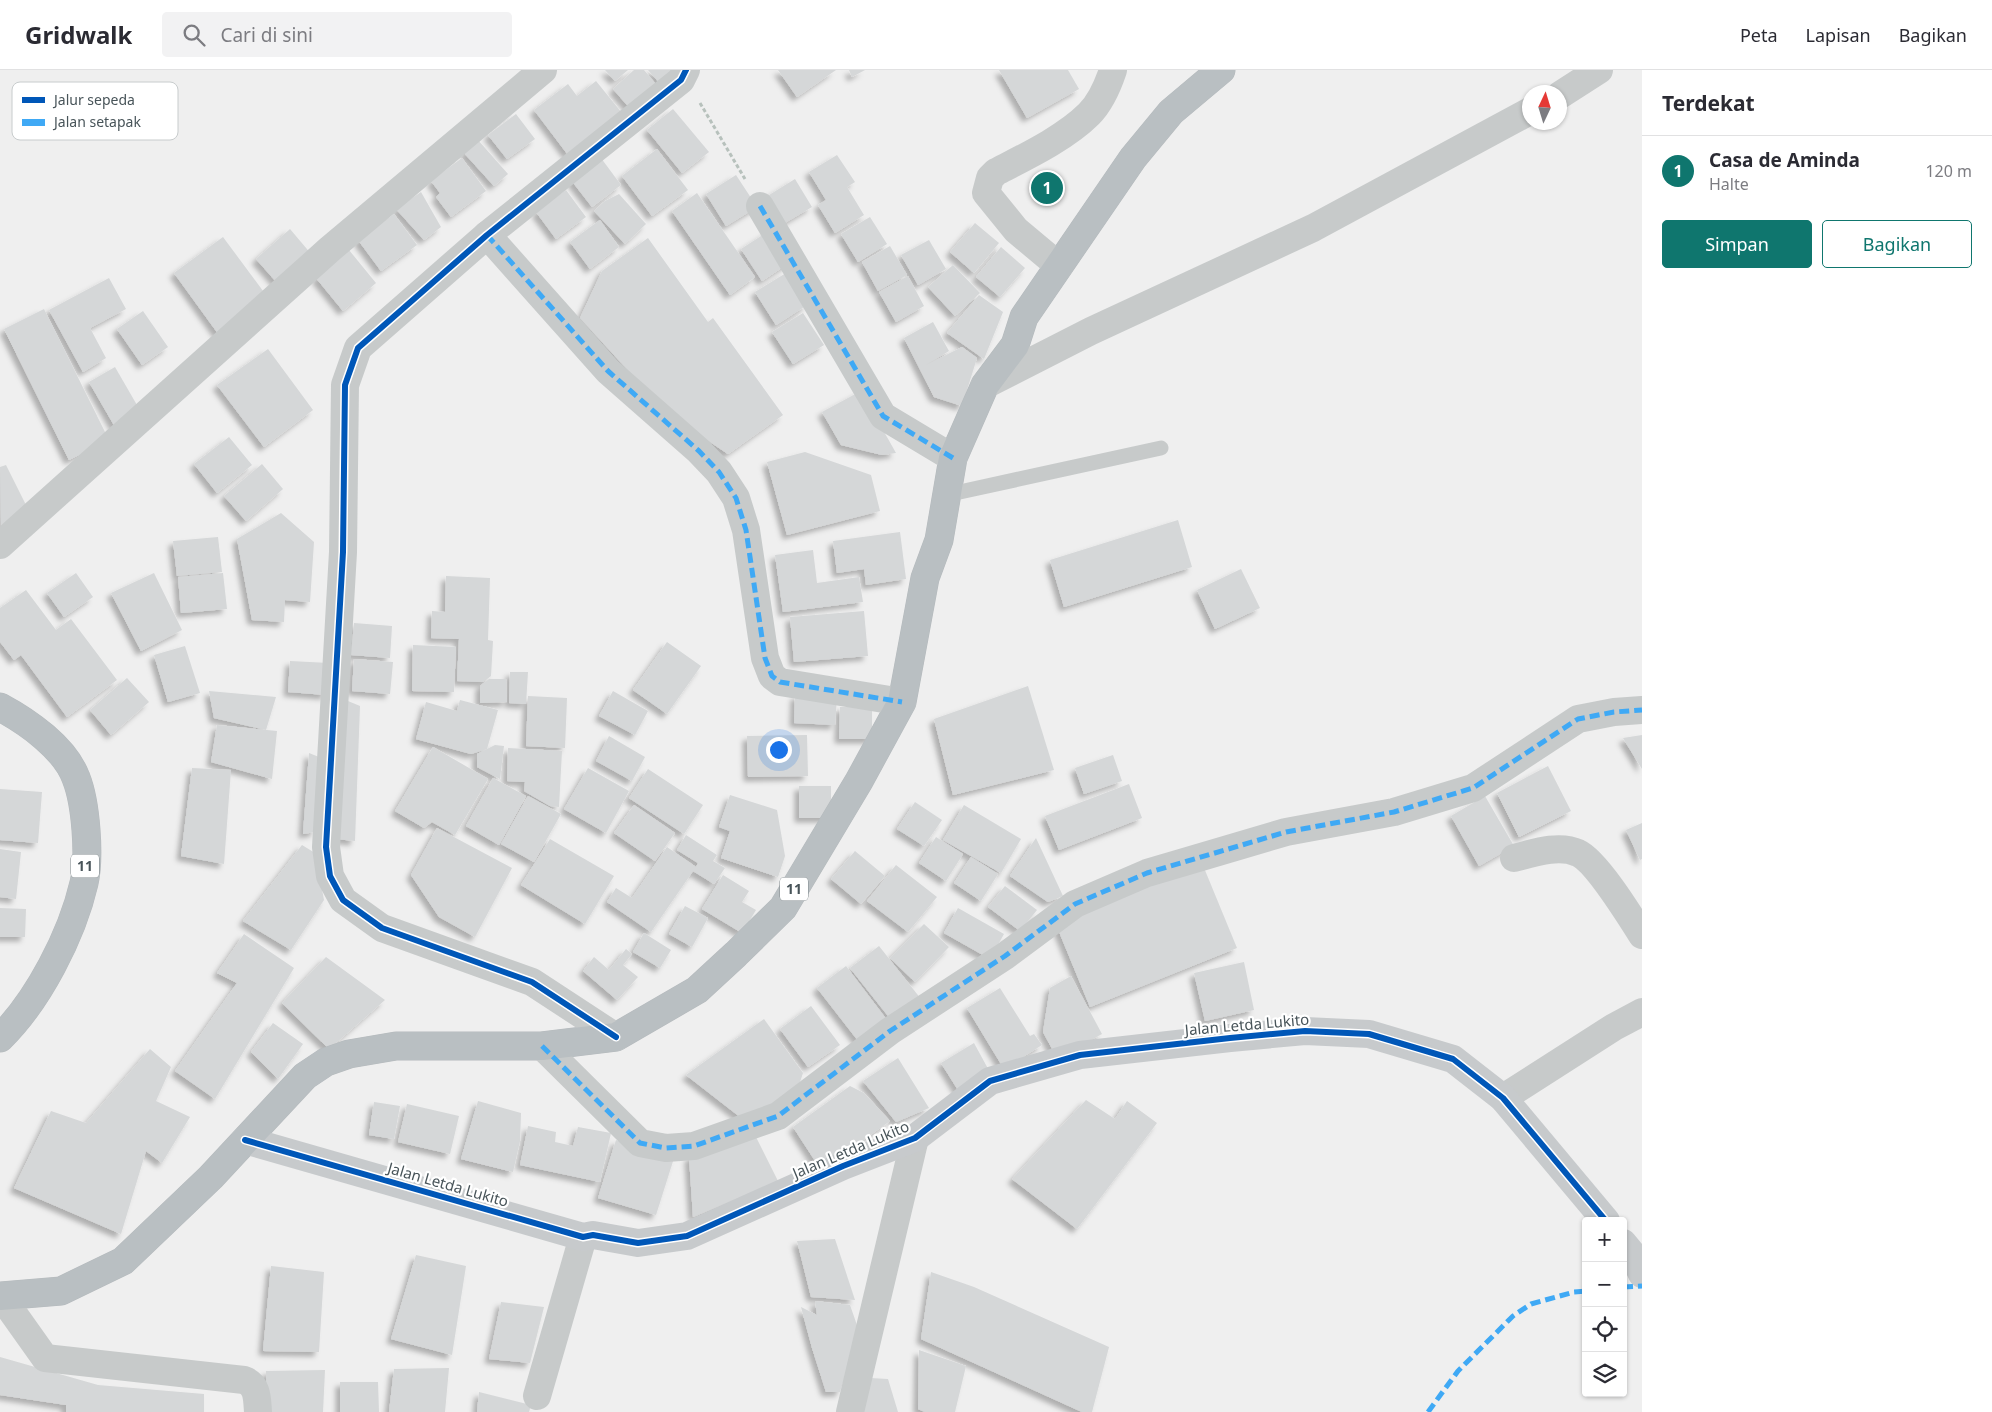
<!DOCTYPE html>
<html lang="id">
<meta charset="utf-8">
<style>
body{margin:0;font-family:"Noto Sans",sans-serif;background:#f2f2f3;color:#2b2b33}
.controls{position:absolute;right:15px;bottom:15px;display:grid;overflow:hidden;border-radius:5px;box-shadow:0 1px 4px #0004}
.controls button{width:45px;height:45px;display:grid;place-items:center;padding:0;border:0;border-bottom:1px solid #e1e1e2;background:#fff;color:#2b2b33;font:25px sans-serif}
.compass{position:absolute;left:1522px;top:15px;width:45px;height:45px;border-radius:50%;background:#fff;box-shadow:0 1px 4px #0004;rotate:4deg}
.you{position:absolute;left:778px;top:679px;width:18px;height:18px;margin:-12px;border:4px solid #fff;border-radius:50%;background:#1a73e8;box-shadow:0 0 0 8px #1a73e833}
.badge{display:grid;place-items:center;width:32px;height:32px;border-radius:50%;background:#0f766e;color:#fff;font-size:16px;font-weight:700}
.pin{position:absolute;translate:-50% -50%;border:2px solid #fff;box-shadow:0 1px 5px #0006}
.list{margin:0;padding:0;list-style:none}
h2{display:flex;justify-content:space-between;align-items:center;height:65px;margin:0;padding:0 20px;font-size:21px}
h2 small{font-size:16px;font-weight:400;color:#7c7c81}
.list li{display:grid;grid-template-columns:32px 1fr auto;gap:15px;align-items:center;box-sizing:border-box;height:70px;padding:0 20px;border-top:1px solid #e1e1e2}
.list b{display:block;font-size:19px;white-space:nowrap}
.list p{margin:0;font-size:16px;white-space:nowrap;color:#7c7c81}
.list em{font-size:16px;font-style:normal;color:#7c7c81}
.actions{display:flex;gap:10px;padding:15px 20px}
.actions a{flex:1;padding:11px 0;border:1px solid #0f766e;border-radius:5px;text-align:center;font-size:18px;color:#0f766e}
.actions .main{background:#0f766e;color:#fff}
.icon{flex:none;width:28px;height:28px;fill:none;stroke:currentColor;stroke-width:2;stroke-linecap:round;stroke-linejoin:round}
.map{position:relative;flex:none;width:1642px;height:1342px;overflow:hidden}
header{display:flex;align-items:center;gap:30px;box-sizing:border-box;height:70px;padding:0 25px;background:#fff;border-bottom:1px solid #e1e1e2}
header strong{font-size:24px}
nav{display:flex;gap:28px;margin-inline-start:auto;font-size:18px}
.search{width:350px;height:45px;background:#f2f2f3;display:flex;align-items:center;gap:12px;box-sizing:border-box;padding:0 18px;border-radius:5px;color:#7c7c81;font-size:19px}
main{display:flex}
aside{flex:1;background:#fff}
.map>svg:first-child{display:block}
.building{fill:#d5d7d8;filter:url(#shadow)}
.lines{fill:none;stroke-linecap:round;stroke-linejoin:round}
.highway-casing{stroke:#b5babd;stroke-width:29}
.path{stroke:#b7c1bc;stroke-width:3;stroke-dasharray:4 2.5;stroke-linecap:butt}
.lane{stroke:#c7caca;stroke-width:15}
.street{stroke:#c7caca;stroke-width:28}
.secondary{stroke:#c7cacc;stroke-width:28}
.highway{stroke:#b9bfc2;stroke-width:28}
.quiet{stroke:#3fa9f5;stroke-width:5;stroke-dasharray:10 5;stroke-linecap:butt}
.cycleway-casing{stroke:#fff;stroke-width:9}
.cycleway{stroke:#0057b8;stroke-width:6}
.labels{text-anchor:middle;stroke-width:4.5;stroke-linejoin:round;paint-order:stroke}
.shield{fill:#fff;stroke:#7f878b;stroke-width:1}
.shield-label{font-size:14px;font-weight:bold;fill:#485459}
.street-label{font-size:15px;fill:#485459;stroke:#fff}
.key{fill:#fff;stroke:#c8cccd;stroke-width:1}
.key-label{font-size:14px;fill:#485459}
</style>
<header>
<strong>Gridwalk</strong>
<div class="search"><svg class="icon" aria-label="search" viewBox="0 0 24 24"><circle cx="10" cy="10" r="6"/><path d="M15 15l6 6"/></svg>Cari di sini</div>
<nav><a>Peta</a><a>Lapisan</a><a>Bagikan</a></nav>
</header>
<main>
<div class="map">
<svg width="1642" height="1342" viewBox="0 0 1642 1342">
<defs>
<filter id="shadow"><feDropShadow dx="-4.5" dy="4.5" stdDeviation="2.5" flood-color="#0004"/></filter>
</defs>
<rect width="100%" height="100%" fill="#efefef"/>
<g class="building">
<polygon points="605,0 628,0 615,11"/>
<polygon points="634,0 644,0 660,19 633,42 613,19"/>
<polygon points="648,0 674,0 663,17"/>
<polygon points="778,0 836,0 797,27"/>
<polygon points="849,0 865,0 852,7"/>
<polygon points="999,0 1068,0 1079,19 1027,48"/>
<polygon points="596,11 622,43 568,85 534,40 568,14 577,26"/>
<polygon points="673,39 709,82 682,103 647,60"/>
<polygon points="516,44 535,69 507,89 488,65"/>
<polygon points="478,70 508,104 494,116 464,83"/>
<polygon points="657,79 688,120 652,146 622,106"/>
<polygon points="837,85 855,112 847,117 864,145 835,163 818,135 826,130 809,102"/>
<polygon points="462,88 486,121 451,147 436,127 440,123 431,111"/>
<polygon points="601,88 621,115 592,137 571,110"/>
<polygon points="736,105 757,137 726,156 706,124"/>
<polygon points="795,109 812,137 783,154 766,127"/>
<polygon points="566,120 586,147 556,169 536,142"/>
<polygon points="421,122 441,157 424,170 396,139"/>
<polygon points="697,123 755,207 730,225 672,141"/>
<polygon points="619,124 646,154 625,174 594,141 605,131"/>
<polygon points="394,144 417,175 381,201 358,170"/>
<polygon points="870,147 887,174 858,192 841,164"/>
<polygon points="600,150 619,177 590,199 570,172"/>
<polygon points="975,153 999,173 974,203 950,182"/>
<polygon points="290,159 312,185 278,214 256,189"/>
<polygon points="772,159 792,191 762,211 741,179"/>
<polygon points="223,167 269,229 219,265 174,203"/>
<polygon points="648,168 708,252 713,248 783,345 728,384 668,344 580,248 602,201"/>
<polygon points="929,170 946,199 918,215 901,185"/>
<polygon points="890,176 907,205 878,221 862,192"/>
<polygon points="1001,177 1025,198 1000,227 976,207"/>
<polygon points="349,180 376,213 343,241 316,208"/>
<polygon points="953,195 980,223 955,246 928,217"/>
<polygon points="786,203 807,235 776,255 755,222"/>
<polygon points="908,206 924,236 896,252 879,222"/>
<polygon points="109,208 126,239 90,258 106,288 83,302 49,240"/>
<polygon points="979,225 1003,242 984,289 947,263"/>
<polygon points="44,239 109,370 69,390 4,259"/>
<polygon points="143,241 168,277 142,295 117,259"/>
<polygon points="803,243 824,275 793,294 772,262"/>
<polygon points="933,252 949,281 926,295 962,277 977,288 962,336 934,327 904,268"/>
<polygon points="268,279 313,340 264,377 217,315"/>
<polygon points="115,297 141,342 115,357 89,312"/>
<polygon points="861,321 896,383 882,385 841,375 822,342"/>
<polygon points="229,367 252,395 217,423 194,394"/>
<polygon points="805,382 871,405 880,441 787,465 767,392"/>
<polygon points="262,394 283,419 246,451 224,426"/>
<polygon points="6,395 30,443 1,457 0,397"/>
<polygon points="281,443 314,472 310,532 285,530 284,552 252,550 237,469"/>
<polygon points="1178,450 1192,497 1064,537 1050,490"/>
<polygon points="900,462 906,509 866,515 864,499 837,503 833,471"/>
<polygon points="218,467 222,502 177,506 173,471"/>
<polygon points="813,480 817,513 859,507 863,532 783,542 775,485"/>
<polygon points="1241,499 1260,538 1215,559 1197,520"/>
<polygon points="76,503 93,527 64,547 47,523"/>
<polygon points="154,503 182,560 141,581 111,523"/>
<polygon points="223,503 227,539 181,543 178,507"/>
<polygon points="446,506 490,508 488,570 493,571 491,606 483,612 457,611 459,569 431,568 432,541 445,542"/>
<polygon points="26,520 56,560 71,549 117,610 67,647 21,585 14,590 0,572 0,538"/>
<polygon points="864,541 868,586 794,592 790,547"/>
<polygon points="354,553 392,556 390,588 351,585"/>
<polygon points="667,572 701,596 667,644 633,620"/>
<polygon points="413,575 456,577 454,622 412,621"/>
<polygon points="185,576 200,623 168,632 154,585"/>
<polygon points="354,589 393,592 390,624 352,621"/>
<polygon points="290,591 329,593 326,625 288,622"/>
<polygon points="510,602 528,602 526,634 509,633"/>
<polygon points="127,608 149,632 111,665 90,640"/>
<polygon points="489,609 506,609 507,632 480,633 480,616"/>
<polygon points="1028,616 1054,700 953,725 934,649"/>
<polygon points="209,621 276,627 266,660 214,648"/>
<polygon points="613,621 648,641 635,665 599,646"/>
<polygon points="795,625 837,627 835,655 794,653"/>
<polygon points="528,626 567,628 565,678 526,676"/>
<polygon points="460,630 498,640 487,679 471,684 416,669 426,632 457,641"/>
<polygon points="348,631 360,636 355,771 336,769"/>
<polygon points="840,637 872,637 872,669 839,669"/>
<polygon points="217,655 277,661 272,709 211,692"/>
<polygon points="807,665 808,706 748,707 747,666"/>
<polygon points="1642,665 1642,699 1623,668"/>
<polygon points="609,666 645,687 632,711 596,691"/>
<polygon points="495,675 504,676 500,709 477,697 477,684"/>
<polygon points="433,677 488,709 455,765 432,752 424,758 395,741"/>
<polygon points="508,678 562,681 559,737 550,736 524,721 525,712 507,711"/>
<polygon points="309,683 319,687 315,762 303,764"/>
<polygon points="1113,685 1122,711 1084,724 1075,698"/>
<polygon points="1548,696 1571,741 1519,767 1497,723"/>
<polygon points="192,698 231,700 224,794 181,786"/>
<polygon points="588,698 629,721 606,763 564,739"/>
<polygon points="648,699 703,735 684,764 629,728"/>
<polygon points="493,708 526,726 499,775 466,756"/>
<polygon points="1129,714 1142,748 1059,780 1045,746"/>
<rect x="799" y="716" width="32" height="32"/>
<polygon points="0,719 42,722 38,773 0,770"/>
<polygon points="730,725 777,740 785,786 778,807 721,788 730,761 719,757"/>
<polygon points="528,726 561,744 534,792 501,774"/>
<polygon points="1485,726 1514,776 1479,796 1451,746"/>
<polygon points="915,732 942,750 924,776 897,759"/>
<polygon points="634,735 675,763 655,791 614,763"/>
<polygon points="964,735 1021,769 1001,803 943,770"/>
<polygon points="1642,753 1642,789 1640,790 1626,760"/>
<polygon points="437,758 512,798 475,867 439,847 411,805"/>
<polygon points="686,765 717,785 713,791 725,798 714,814 693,801 651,862 607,832 616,818 632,828 667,777 696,797 698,793 677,780"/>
<polygon points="936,767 963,784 946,811 919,793"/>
<polygon points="1036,768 1063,826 1048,832 1010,806"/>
<polygon points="550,769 614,806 585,854 521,815"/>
<polygon points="302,775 315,783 324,830 291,880 243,851"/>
<polygon points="0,779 21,782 16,829 0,827"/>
<polygon points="855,781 885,806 861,834 831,809"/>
<polygon points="971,787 998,804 981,831 954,813"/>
<polygon points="1202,793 1237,878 1090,937 1055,852"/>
<polygon points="896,795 937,827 908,862 867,831"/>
<polygon points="723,805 749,821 742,832 756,840 742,863 702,839"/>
<polygon points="1005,816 1037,840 1020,861 988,837"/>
<polygon points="685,836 708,848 692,877 669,864"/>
<polygon points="0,838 26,839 25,867 0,867"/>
<polygon points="958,838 1004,864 990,889 944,863"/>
<polygon points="924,854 949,877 915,912 890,888"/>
<polygon points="644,863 671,880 660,898 633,882"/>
<polygon points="244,864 294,898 215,1029 175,1001 237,913 217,903"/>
<polygon points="879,876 921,929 892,951 850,898"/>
<polygon points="626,879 632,884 623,895 638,907 617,930 583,901 594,887 609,900"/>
<polygon points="326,887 385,930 329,979 282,933"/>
<polygon points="1244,892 1254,940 1205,951 1194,903"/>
<polygon points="846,896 887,950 859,972 817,918"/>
<polygon points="1071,906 1102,964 1057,988 1043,962 1050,918"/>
<polygon points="1000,918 1030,966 1034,964 1042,975 1004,999 967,938"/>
<polygon points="811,936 840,975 808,997 780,959"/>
<polygon points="764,949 803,1003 796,1024 740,1047 686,1005"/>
<polygon points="273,953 303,974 278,1009 251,982"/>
<polygon points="974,973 992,1006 963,1028 941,993"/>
<polygon points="150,979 171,997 156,1031 190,1047 162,1093 146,1081 121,1164 14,1118 51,1041 86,1053"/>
<polygon points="898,988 929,1038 896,1052 863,1011"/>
<polygon points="850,1016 864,1023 890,1051 821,1100 793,1057"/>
<polygon points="1086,1030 1115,1049 1127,1031 1157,1053 1077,1159 1012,1109"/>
<polygon points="478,1031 521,1043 520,1071 513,1102 461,1089"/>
<polygon points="374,1032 400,1036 394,1069 369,1065"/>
<polygon points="407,1034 459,1046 450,1084 398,1072"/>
<polygon points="528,1056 556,1062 555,1072 573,1076 578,1057 611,1063 600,1112 520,1095"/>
<polygon points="754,1063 778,1111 693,1147 689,1087"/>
<polygon points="616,1070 674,1088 656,1145 598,1128"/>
<polygon points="835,1169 855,1230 811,1227 797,1171"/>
<polygon points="416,1185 466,1196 452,1285 391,1269"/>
<polygon points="271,1196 324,1202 319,1282 263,1281"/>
<polygon points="931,1202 974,1217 1109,1277 1092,1342 1082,1342 921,1269"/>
<polygon points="815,1231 850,1235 859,1261 840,1322 826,1322 812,1278 801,1237 817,1245"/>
<polygon points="501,1232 544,1237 530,1293 489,1289"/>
<polygon points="919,1280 966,1296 955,1342 925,1342 918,1339"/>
<polygon points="0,1287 98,1315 204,1324 204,1342 66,1342 66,1335 0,1325"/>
<polygon points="449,1298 445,1342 389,1342 394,1299"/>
<polygon points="325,1300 323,1342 267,1342 266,1301"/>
<polygon points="870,1308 888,1309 898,1342 863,1342"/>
<polygon points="340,1312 378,1312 379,1342 340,1342"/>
<polygon points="479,1322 531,1335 529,1342 477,1342"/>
</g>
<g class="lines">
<defs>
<g id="highway">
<path d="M0,637C28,652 65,678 76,708C86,733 90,787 84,813C72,865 38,931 0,968"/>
<polyline points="0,1226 61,1221 123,1191 211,1107 305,1006 326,992 349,984 396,976 542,976 616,967 697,920 736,884 783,838 859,711 902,632 925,508 939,470 953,388 985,315 1015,275 1024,247 1133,88 1171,42 1221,0"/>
</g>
</defs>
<use href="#highway" class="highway-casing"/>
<polyline class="path" points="700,33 745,109"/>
<polyline class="lane" points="946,425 1161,378"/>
<g class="street">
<polyline points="1560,25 1599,0"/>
<polyline points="760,136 883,346 953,388"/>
<polyline points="487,165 608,301 699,381 719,402 736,428 746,460 765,588 772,606 780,612 902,632"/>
<path d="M1059,196L1016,160L986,123L990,108L996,102C1025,87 1065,68 1089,44C1100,33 1108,15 1113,0"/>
<polyline points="985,315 1091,261 1313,158 1530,41"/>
<polyline points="0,475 330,179 543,0"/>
<path d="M1514,788C1533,783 1559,774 1578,783C1596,791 1630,846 1642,865"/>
<polyline points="616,967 532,912 382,858 343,830 330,806 326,777 343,482 345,315 358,278 487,165 681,10 686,0"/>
<polyline points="542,976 640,1073 666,1078 694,1076 778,1046 890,961 1005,886 1075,834 1147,803 1286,762 1394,742 1473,718 1578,649 1614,642 1642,640"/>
<polyline points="1503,1028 1614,957 1642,942"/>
<path d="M1,1226L45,1288L244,1310C258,1315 257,1329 258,1342"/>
<polyline points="537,1326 583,1167"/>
<polyline points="850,1342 915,1068"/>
</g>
<g class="secondary">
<polyline points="245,1070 583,1167 593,1165 638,1173 687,1166 843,1096 915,1068 990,1011 1080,985 1230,968 1305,961 1369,964 1453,989 1503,1028 1606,1151"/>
<polyline points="1623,1173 1633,1185 1642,1204"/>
</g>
<use href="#highway" class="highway"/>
<g class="quiet">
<polyline points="760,136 883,346 953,388"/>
<polyline points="487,165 608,301 699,381 719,402 736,428 746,460 765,588 772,606 780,612 902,632"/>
<polyline points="542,976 640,1073 666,1078 694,1076 778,1046 890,961 1005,886 1075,834 1147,803 1286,762 1394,742 1473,718 1578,649 1614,642 1642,640"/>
<polyline points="1623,1217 1642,1216"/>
<polyline points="1428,1342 1458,1301 1513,1246 1531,1234 1574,1222 1586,1221"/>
</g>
<defs>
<g id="cycleway">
<polyline points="616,967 532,912 382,858 343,830 330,806 326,777 343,482 345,315 358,278 487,165 681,10 686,0"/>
<polyline points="245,1070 583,1167 593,1165 638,1173 687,1166 843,1096 915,1068 990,1011 1080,985 1230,968 1305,961 1369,964 1453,989 1503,1028 1606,1151"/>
</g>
</defs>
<use href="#cycleway" class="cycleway-casing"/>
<use href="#cycleway" class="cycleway"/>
</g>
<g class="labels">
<g class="shield">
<rect x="71" y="784.5" width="28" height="23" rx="4"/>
<rect x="780" y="807.5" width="28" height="23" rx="4"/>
</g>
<g class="shield-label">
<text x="85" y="801">11</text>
<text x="794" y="824">11</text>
</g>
<g class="street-label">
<text transform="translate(1247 955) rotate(-5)" y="5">Jalan Letda Lukito</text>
<text transform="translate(851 1080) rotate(-23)" y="5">Jalan Letda Lukito</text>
<text transform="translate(448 1115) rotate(16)" y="5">Jalan Letda Lukito</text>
</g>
</g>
<rect x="12" y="12" width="166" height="58" rx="8" class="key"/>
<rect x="22" y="27" width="23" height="6" fill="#0057b8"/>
<rect x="22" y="49" width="23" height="7" fill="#3fa9f5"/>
<g class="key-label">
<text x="54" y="35">Jalur sepeda</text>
<text x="54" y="57">Jalan setapak</text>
</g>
</svg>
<div class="controls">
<button>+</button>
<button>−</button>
<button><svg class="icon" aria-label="locate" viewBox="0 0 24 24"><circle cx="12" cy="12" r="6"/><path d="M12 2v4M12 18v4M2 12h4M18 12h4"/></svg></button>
<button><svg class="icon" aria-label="layers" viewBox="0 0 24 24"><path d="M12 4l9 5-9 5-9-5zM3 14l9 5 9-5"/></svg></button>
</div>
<svg class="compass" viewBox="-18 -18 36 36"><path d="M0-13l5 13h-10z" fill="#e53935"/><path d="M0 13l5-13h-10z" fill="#7c7c81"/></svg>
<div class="you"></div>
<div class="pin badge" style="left:1047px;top:118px">1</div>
</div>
<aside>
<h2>Terdekat<small></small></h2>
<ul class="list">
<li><span class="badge">1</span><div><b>Casa de Aminda</b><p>Halte</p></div><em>120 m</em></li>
</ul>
<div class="actions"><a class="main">Simpan</a><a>Bagikan</a></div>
</aside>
</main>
